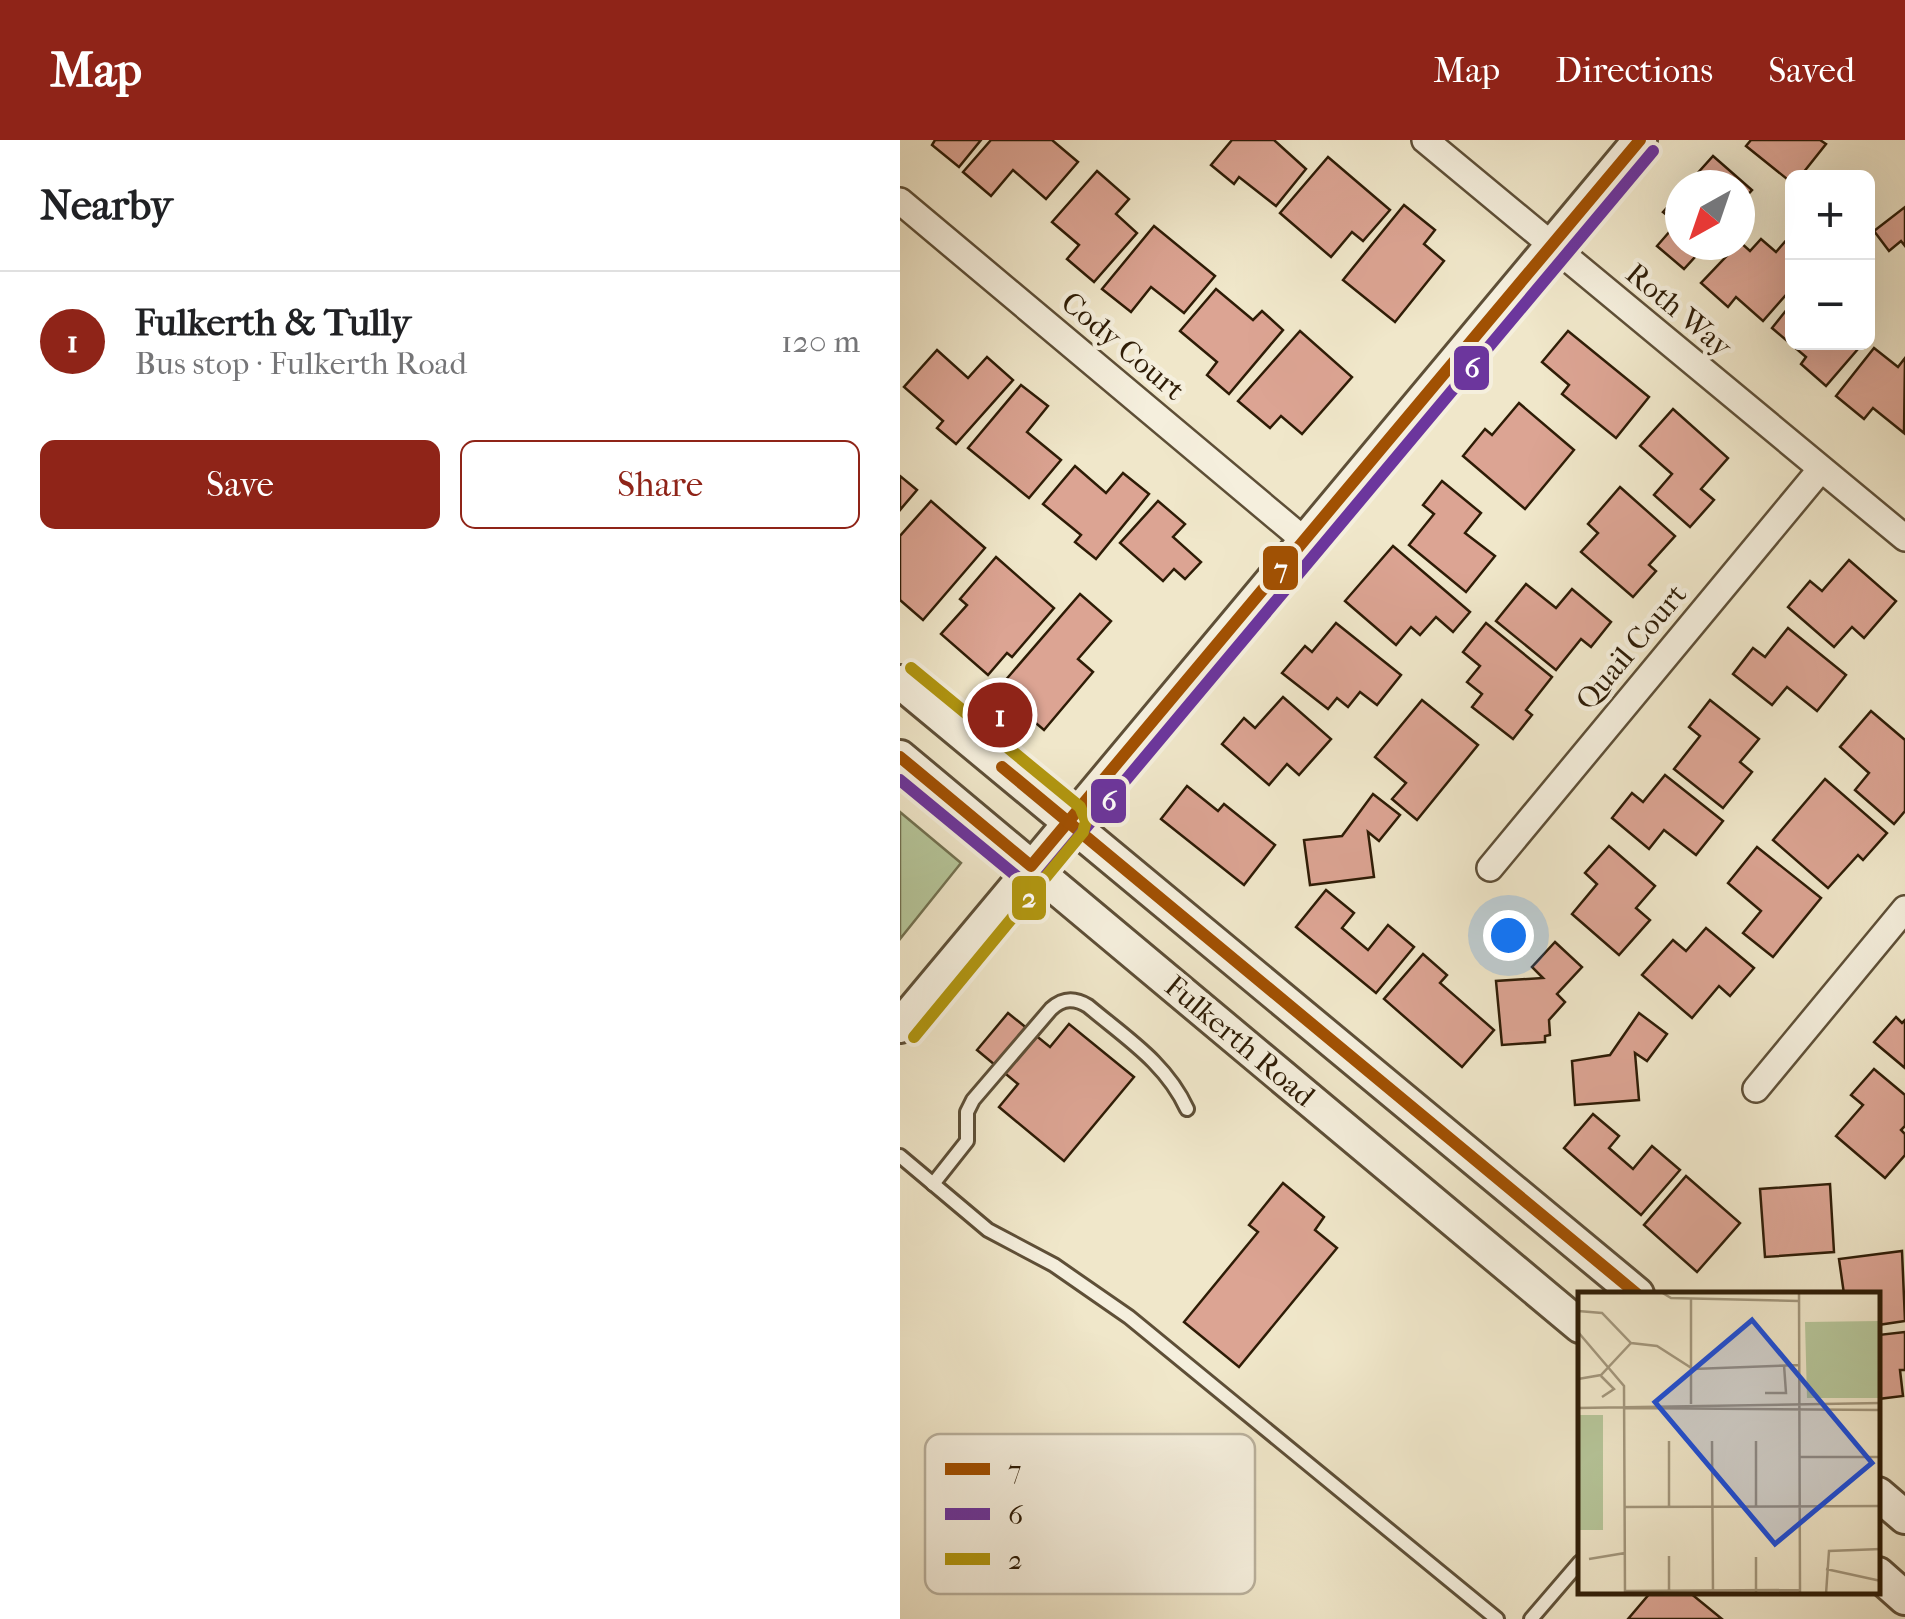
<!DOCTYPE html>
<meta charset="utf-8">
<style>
body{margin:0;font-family:"IM FELL French Canon",serif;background:#f2f2f2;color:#202124}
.controls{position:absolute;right:30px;top:30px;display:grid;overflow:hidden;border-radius:15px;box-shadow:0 10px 40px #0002}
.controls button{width:90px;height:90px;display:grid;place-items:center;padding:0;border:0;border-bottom:2px solid #e0e0e0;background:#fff;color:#202124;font:50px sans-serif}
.compass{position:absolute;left:765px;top:30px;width:90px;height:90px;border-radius:50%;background:#fff;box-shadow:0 10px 40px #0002;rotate:220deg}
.you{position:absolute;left:608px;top:795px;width:35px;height:35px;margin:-25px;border:8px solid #fff;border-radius:50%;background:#1a73e8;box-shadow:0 0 0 15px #1a73e833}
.badge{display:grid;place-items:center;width:65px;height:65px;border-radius:50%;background:#8f2418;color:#fff;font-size:32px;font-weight:700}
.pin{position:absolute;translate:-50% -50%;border:5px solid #fff;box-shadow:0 2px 10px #0006}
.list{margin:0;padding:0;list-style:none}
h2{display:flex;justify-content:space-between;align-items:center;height:130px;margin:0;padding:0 40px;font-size:42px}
h2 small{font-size:32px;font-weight:400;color:#757577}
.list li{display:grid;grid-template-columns:65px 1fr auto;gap:30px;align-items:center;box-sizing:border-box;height:140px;padding:0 40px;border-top:2px solid #e0e0e0}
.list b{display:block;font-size:38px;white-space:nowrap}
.list p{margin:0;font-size:32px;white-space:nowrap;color:#757577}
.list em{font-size:32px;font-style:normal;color:#757577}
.actions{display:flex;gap:20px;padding:30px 40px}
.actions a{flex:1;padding:22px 0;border:2px solid #8f2418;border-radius:15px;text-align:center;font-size:35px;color:#8f2418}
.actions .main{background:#8f2418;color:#fff}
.map{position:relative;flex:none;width:1005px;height:1479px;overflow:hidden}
header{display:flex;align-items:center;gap:60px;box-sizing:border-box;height:140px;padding:0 50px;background:#8f2418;color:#fff}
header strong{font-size:48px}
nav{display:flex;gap:55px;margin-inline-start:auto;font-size:35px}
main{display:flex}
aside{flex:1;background:#fff}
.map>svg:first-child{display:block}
.green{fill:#b6c69a;stroke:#727150;stroke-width:2.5}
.building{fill:#dca493;stroke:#2e1c06;stroke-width:2.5}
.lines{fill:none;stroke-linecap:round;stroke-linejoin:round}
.service-casing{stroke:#5e4f37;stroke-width:18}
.minor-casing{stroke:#5e4f37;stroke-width:30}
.tertiary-casing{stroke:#5e4f37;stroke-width:38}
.service{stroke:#f5efdd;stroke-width:12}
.minor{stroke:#f5efdd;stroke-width:25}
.tertiary{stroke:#f5efdd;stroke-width:32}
.bus-1-casing{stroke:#f5efdd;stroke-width:20}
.bus-2-casing{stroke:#f5efdd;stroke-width:20}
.bus-3-casing{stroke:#f5efdd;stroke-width:20}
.bus-1{stroke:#a15103;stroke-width:12}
.bus-2{stroke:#6c369d;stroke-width:12}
.bus-3{stroke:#b19610;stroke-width:12}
.labels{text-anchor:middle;stroke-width:9;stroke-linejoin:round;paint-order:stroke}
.street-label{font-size:30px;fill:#2e1c06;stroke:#f5efdd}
.inset-road{fill:none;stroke:#a2967c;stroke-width:2.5}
.view{fill:#1d4ed8;fill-opacity:0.15;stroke:#1d4ed8;stroke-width:5}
.inset-edge{fill:none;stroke:#2e1c06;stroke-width:5}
.key{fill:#f5efdd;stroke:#b9b09c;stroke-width:2.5}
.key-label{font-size:28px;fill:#2e1c06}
.line-badge{stroke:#f5efdd;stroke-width:4}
.badge-label{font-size:28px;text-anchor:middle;font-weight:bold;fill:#fff}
</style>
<header>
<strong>Map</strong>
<nav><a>Map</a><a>Directions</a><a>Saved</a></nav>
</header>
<main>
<aside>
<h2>Nearby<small></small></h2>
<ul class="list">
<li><span class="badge">1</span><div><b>Fulkerth &amp; Tully</b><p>Bus stop · Fulkerth Road</p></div><em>120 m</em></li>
</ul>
<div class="actions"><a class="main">Save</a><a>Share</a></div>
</aside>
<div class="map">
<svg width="1005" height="1479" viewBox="0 0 1005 1479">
<rect width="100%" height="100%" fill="#f0e7ca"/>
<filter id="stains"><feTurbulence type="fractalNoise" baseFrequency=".002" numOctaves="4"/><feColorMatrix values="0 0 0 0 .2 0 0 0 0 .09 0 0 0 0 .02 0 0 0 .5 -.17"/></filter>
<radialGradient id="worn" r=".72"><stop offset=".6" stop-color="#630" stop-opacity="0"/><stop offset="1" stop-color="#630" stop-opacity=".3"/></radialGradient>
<polygon class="green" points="0,672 61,723 0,799"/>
<g class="building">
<polygon points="35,0 81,0 59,27 32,5"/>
<polygon points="91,0 152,0 178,22 146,59 113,30 91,56 63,32"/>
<polygon points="332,0 374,0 406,29 376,66 339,37 334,44 311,25"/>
<polygon points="851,0 920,0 926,4 899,38 892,38 892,43 846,6"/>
<polygon points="813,16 852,50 840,63 840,45 787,45"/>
<polygon points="428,17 490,70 463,101 452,92 431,117 380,73"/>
<polygon points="197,31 229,59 216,74 237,93 194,142 167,119 179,105 152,82"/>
<polygon points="780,53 780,105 806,105 784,129 757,106 777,83 763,72"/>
<polygon points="504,65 535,90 524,104 544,121 495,182 443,140"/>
<polygon points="1005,67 1005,106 1001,101 989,111 974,91"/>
<polygon points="254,86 315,136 284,173 251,147 231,172 202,149"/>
<polygon points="890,96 892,148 863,181 836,157 828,167 801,143 840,102 850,111 861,99 876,112"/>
<polygon points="316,149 353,180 362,171 383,190 329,254 307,235 317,222 280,191"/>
<polygon points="892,163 892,202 964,202 926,246 901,224 906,217 872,188"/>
<polygon points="400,191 452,237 402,294 381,276 370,288 338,261"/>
<polygon points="668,191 749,257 716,298 662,254 669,245 642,222"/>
<polygon points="974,208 998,227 1005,218 1004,293 973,268 964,279 936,256"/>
<polygon points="37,210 68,238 87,217 113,240 56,304 37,288 43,281 4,247"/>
<polygon points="121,245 148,266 127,292 161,320 129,358 68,308"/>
<polygon points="619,263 674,310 625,369 563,316 585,289 592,295"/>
<polygon points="773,269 828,318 801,349 814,360 790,387 754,355 772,334 740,306"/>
<polygon points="175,326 206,353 223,333 249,354 196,419 175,402 181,395 143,364"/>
<polygon points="0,336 17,350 0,370"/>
<polygon points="542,341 581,373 565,393 595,416 566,452 509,405 534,374 523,365"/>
<polygon points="720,347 775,396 749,425 756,431 733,457 681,412 698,393 688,384"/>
<polygon points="31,361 85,408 23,480 0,460 0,396"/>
<polygon points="258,361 285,384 273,397 301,422 285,439 274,429 263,441 220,403"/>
<polygon points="493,406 570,472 553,492 536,477 520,495 511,487 496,505 445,461"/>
<polygon points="96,417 154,468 112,517 107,513 88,535 41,494 67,465 60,459"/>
<polygon points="949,420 996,461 964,498 952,487 934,507 888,467 910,441 922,451"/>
<polygon points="626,444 656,468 672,449 711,482 691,507 681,499 656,530 596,481"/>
<polygon points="180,454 211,481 178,519 193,532 144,590 97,550"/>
<polygon points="436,483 501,535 477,565 460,552 448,567 437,558 428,569 382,533 405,506 412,512"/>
<polygon points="586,483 652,537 626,570 632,575 613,599 572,567 582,554 567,542 580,526 563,512"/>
<polygon points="888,488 946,535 917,571 887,547 872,565 833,534 853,508 865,517"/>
<polygon points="383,557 431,599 399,635 387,624 369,645 322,604 344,578 355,588"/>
<polygon points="522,560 578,605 517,680 492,659 506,643 475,617"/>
<polygon points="810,560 859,599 840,622 852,632 823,668 774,629 800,596 789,587"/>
<polygon points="971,571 1005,600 1005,671 994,684 955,650 969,633 940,607"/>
<polygon points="765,635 823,681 796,715 764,690 749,709 712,678 732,653 743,662"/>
<polygon points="925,639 987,693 963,720 958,715 928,748 873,700"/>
<polygon points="287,646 318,671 324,664 375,705 344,745 261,679"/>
<polygon points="473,654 500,675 479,701 468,692 474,737 410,745 404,700 442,696"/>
<polygon points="709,706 755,746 736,768 750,780 719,815 672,774 697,744 685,733"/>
<polygon points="857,707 921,758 873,817 843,793 861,771 828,743"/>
<polygon points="426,750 454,773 442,788 468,810 488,785 514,807 476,853 396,787"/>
<polygon points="806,788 854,828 830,856 819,846 792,878 742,835 773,800 786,811"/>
<polygon points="655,802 682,827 657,854 665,862 649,880 650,895 645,896 645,902 602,905 596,841 643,838 632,827"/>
<polygon points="523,814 547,835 540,843 594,890 562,927 484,859"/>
<polygon points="108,873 150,907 169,884 234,937 164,1021 99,967 118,944 77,910"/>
<polygon points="739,873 767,894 747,921 735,913 739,960 675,965 672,921 710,915"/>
<polygon points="996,877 1002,883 1005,880 1005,928 974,902"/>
<polygon points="974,929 1005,955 1005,986 1001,990 1005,994 1005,1015 985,1038 936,996 963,965 951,955"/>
<polygon points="693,974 719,996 709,1008 733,1029 752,1006 780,1030 741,1075 664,1008"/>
<polygon points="786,1036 840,1083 797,1132 744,1085"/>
<polygon points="383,1043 424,1077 415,1090 437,1108 339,1227 284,1182 358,1092 349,1085"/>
<polygon points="930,1044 934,1112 865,1117 860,1049"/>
<polygon points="1002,1111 1005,1181 978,1185 978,1154 944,1154 939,1119"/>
<polygon points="1005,1192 1005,1230 1000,1230 1003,1256 978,1259 978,1195"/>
<polygon points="751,1452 789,1452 822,1479 728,1479"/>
</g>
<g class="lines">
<defs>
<g id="service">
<polyline points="0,1016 88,1090 154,1125 229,1177 597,1479"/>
<path d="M33,1044L67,1001V972L73,960L151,869C163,858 175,858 188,866C226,898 266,923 287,969"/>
<polyline points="631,1479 680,1422"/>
</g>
<g id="minor">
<polyline points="525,0 1005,398"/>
<polyline points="0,61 404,400"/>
<polyline points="590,728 921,329"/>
<polyline points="856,949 1005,769"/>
</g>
<g id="tertiary">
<polyline points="0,542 737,1154"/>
<polyline points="0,617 680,1186"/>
<polyline points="0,886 740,0"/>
<polyline points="978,1354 1005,1377"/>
<polyline points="978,1434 1005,1458"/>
</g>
</defs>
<use href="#service" class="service-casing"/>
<use href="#minor" class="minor-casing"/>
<use href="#tertiary" class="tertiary-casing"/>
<use href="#service" class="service"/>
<use href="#minor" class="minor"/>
<use href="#tertiary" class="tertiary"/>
<defs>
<g id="bus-1">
<polyline points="0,617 131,726 740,0"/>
<polyline points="102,627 737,1154"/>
</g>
<polyline id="bus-2" points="0,640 121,740 131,743 142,740 753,11"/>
<polyline id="bus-3" points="11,528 180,667 186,681 183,692 14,897"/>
</defs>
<use href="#bus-1" class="bus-1-casing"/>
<use href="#bus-2" class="bus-2-casing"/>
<use href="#bus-3" class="bus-3-casing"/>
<use href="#bus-1" class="bus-1"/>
<use href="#bus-2" class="bus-2"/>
<use href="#bus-3" class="bus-3"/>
</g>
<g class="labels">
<g class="street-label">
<text transform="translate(779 170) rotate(40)" y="10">Roth Way</text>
<text transform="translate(223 206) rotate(40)" y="10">Cody Court</text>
<text transform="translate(731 507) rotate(-50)" y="10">Quail Court</text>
<text transform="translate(340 901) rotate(40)" y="10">Fulkerth Road</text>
</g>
</g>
<g transform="translate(678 1152)">
<rect width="302" height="302" fill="#f0e7ca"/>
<path d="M302,29V106H229L227,30ZM2,123H25V238H0Z" fill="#b6c69a"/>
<path class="inset-road" d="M83,0L93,6L221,9M221,0L222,302M0,19L24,21L53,51L79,54L115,77L222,73M0,40L46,94L47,302M23,84L36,97L24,105M0,87L23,83L53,51M187,101H208L206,73M113,112V6M0,116L303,111M47,116L303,118M134,149L135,302M178,149V214M222,165H303M47,215L303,214M91,215V149M91,264V302M178,265V302M11,267L47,261M248,277L303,289M47,299L222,298M248,302L251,259L303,257"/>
<path class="view" d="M174,28L294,171L197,252L77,110Z"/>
<rect width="302" height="302" class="inset-edge"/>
</g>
<rect x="25" y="1294" width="330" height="160" rx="15" class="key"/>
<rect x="45" y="1323" width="45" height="12" fill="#a15103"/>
<rect x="45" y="1368" width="45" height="12" fill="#6c369d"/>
<rect x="45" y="1413" width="45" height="12" fill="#b19610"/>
<g class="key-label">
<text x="108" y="1339">7</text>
<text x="108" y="1384">6</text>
<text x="108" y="1429">2</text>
</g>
<g class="line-badge">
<rect x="552" y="204" width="39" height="48" rx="10" fill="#6c369d"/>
<rect x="361" y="404" width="39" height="48" rx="10" fill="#a15103"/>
<rect x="189" y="637" width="39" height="48" rx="10" fill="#6c369d"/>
<rect x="110" y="734" width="38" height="48" rx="10" fill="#b19610"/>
</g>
<g class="badge-label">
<text x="572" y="237">6</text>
<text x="381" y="438">7</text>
<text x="209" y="670">6</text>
<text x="129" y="767">2</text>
</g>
<rect width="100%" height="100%" filter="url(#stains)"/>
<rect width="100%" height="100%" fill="url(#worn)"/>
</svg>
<div class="controls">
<button>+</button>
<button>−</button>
</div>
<svg class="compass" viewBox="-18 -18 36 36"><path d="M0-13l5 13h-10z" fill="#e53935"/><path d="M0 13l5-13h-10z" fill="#757577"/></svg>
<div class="you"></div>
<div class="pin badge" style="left:100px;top:575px">1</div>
</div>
</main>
